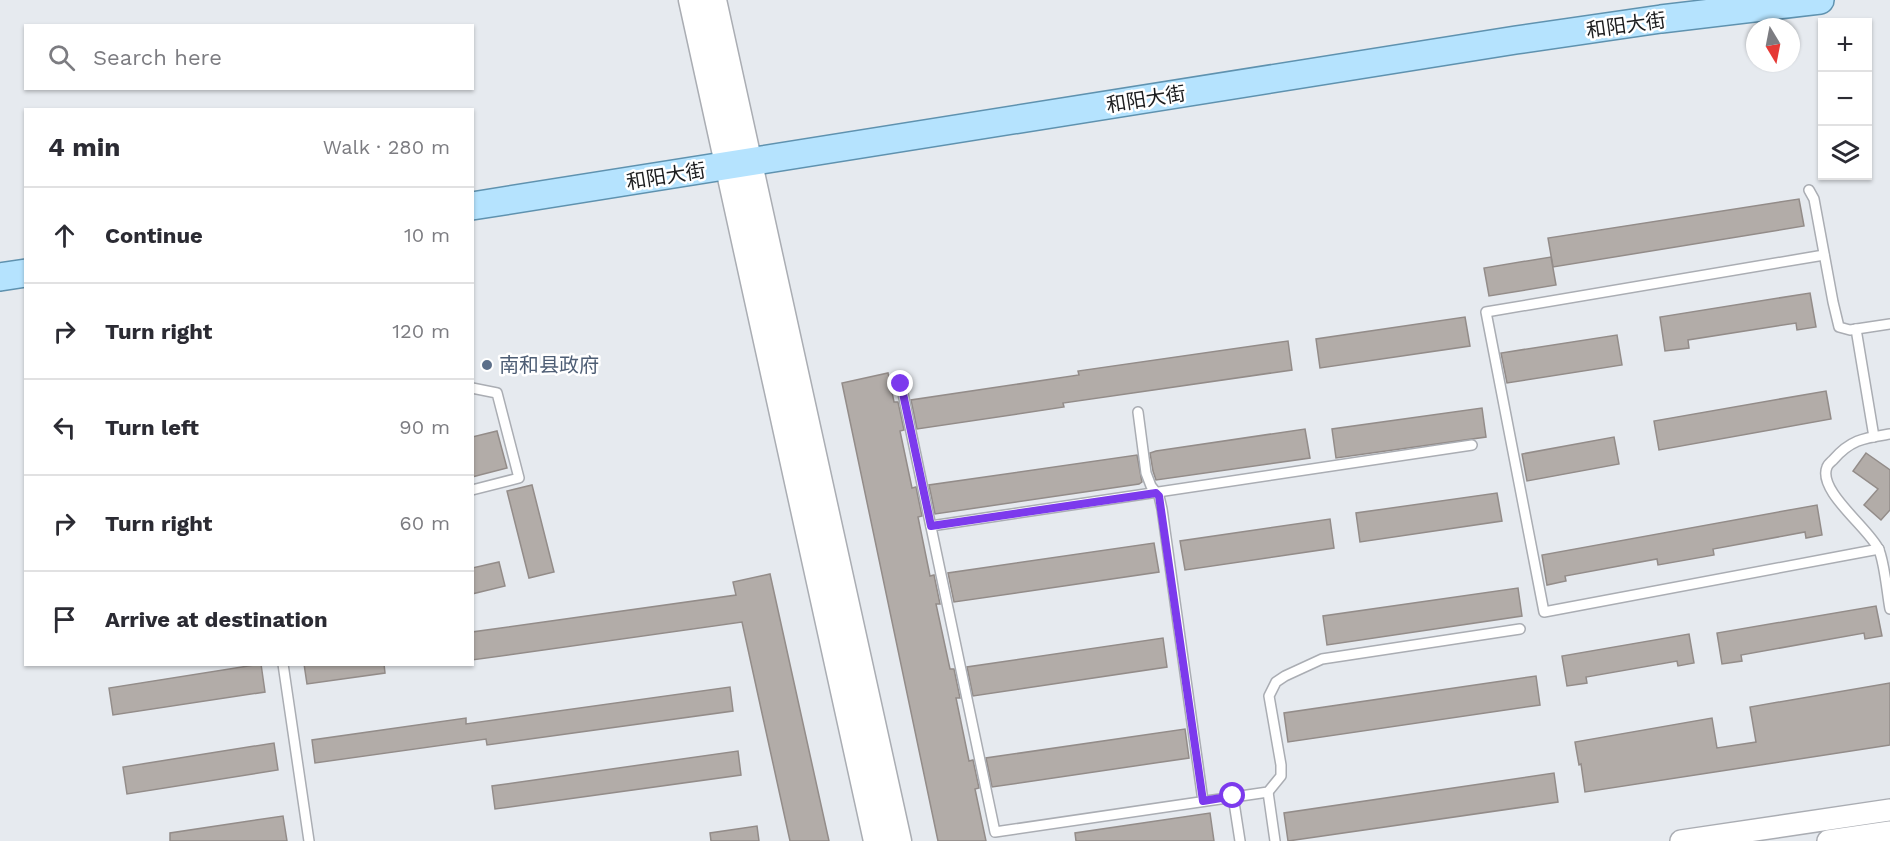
<!DOCTYPE html>
<meta charset="utf-8">
<style>
body{margin:0;font-family:"Work Sans","Noto Sans SC",sans-serif;background:#f7f7f7;color:#2b2b33}
.controls{position:absolute;right:18px;top:18px;display:grid;overflow:hidden;border-radius:0px;box-shadow:0 2px 4px #0004}
.controls button{width:54px;height:54px;display:grid;place-items:center;padding:0;border:0;border-bottom:2px solid #e1e1e2;background:#fff;color:#2b2b33;font:30px sans-serif}
.compass{position:absolute;left:1746px;top:18px;width:54px;height:54px;border-radius:50%;background:#fff;box-shadow:0 2px 4px #0004;rotate:170deg}
.stop{position:absolute;width:18px;height:18px;margin:-14px;border:4px solid #7c3aed;border-radius:50%;background:#fff}
.stop.end{background:#7c3aed;border-color:#fff;box-shadow:0 2px 6px #0008}
.list{margin:0;padding:0;list-style:none}
h2{display:flex;justify-content:space-between;align-items:center;height:78px;margin:0;padding:0 24px;font-size:26px}
h2 small{font-size:20px;font-weight:400;color:#7c7c81}
.list li{display:grid;grid-template-columns:39px 1fr auto;gap:18px;align-items:center;box-sizing:border-box;height:96px;padding:0 24px;border-top:2px solid #e1e1e2}
.list b{display:block;font-size:22px;white-space:nowrap}
.list em{font-size:20px;font-style:normal;color:#7c7c81}
.icon{flex:none;width:33px;height:33px;fill:none;stroke:currentColor;stroke-width:2;stroke-linecap:round;stroke-linejoin:round}
.map{position:relative;flex:none;width:1890px;height:841px;overflow:hidden}
.search{position:absolute;background:#fff;box-shadow:0 2px 4px #0004;left:24px;top:24px;width:450px;height:66px;display:flex;align-items:center;gap:15px;box-sizing:border-box;padding:0 21px;border-radius:0px;color:#7c7c81;font-size:22px}
.panel{position:absolute;background:#fff;box-shadow:0 2px 4px #0004;left:24px;top:108px;width:450px;height:558px;border-radius:0px}
.map>svg:first-child{display:block}
.building{fill:#b2aca8;stroke:#938c89;stroke-width:1.5}
.lines{fill:none;stroke-linecap:round;stroke-linejoin:round}
.service-casing{stroke:#aaadb3;stroke-width:12}
.tertiary-casing{stroke:#aaadb3;stroke-width:24}
.secondary-casing{stroke:#aaadb3;stroke-width:27}
.primary-casing{stroke:#5f92af;stroke-width:30}
.service{stroke:#fff;stroke-width:9}
.tertiary{stroke:#fff;stroke-width:21}
.secondary{stroke:#fff;stroke-width:24}
.primary{stroke:#b5e3fe;stroke-width:27}
.route{stroke:#7c3aed;stroke-width:8}
.service-dot{fill:#5c6f8a;stroke:#fff;stroke-width:2}
.labels{text-anchor:middle;stroke-width:5;stroke-linejoin:round;paint-order:stroke}
.street-label{font-size:20px;fill:#1b1c1e;stroke:#fff}
.service-label{font-size:20px;fill:#4e5e75;stroke:#fff;text-anchor:start}
</style>
<div class="map">
<svg width="1890" height="841" viewBox="0 0 1890 841">
<rect width="100%" height="100%" fill="#e6eaef"/>
<g class="building">
<polygon points="1799,199 1804,226 1553,267 1548,238"/>
<polygon points="1551,257 1556,285 1489,296 1484,268"/>
<polygon points="1810,293 1816,327 1797,330 1796,323 1688,340 1689,348 1665,351 1660,317"/>
<polygon points="1465,317 1470,346 1320,368 1316,339"/>
<polygon points="1617,335 1622,365 1507,383 1501,353"/>
<polygon points="1288,341 1292,370 1063,403 1064,407 917,429 911,400 1079,375 1078,371"/>
<polygon points="888,373 894,402 898,402 904,430 900,431 912,488 916,487 922,516 918,517 930,576 934,575 940,604 936,604 950,669 954,669 960,698 956,698 969,761 973,760 979,788 975,789 986,841 938,841 842,383"/>
<polygon points="1826,391 1831,419 1659,450 1654,421"/>
<polygon points="1482,408 1486,437 1336,458 1332,429"/>
<polygon points="1305,429 1310,458 1156,480 1153,471 1150,453 1156,451"/>
<polygon points="497,431 507,468 472,477 472,437"/>
<polygon points="1614,437 1619,464 1527,481 1522,454"/>
<polygon points="1866,453 1890,470 1890,510 1881,520 1864,505 1878,489 1853,471"/>
<polygon points="1137,455 1142,482 1139,484 935,514 929,485"/>
<polygon points="532,485 554,572 529,578 507,491"/>
<polygon points="1497,493 1502,521 1360,542 1356,513"/>
<polygon points="1817,505 1822,535 1806,538 1805,532 1713,549 1714,555 1658,565 1657,559 1565,576 1566,581 1547,585 1542,555"/>
<polygon points="1330,519 1334,548 1185,570 1180,541"/>
<polygon points="1154,543 1159,572 954,602 948,573"/>
<polygon points="499,562 505,586 472,594 472,568"/>
<polygon points="770,574 829,841 790,841 742,622 472,660 472,632 736,595 733,582"/>
<polygon points="1518,588 1522,616 1327,645 1323,616"/>
<polygon points="1876,606 1882,636 1865,639 1864,633 1741,655 1742,661 1722,664 1717,633"/>
<polygon points="1689,634 1694,663 1678,666 1677,661 1586,677 1587,683 1567,686 1562,656"/>
<polygon points="1163,638 1167,667 973,696 967,667"/>
<polygon points="261,664 265,692 113,715 109,688"/>
<polygon points="304,664 384,664 385,673 307,684"/>
<polygon points="1536,676 1540,705 1288,742 1284,713"/>
<polygon points="1890,683 1890,745 1585,792 1581,764 1579,765 1575,742 1712,718 1717,748 1756,742 1750,707"/>
<polygon points="730,687 733,711 487,745 486,739 315,763 312,740 466,718 466,724"/>
<polygon points="1185,729 1189,758 992,787 986,758"/>
<polygon points="274,743 278,770 127,794 123,767"/>
<polygon points="738,751 741,775 495,809 492,786"/>
<polygon points="1554,773 1558,802 1288,841 1284,813"/>
<polygon points="1210,813 1214,841 1076,841 1075,833"/>
<polygon points="283,816 287,841 170,841 170,833"/>
<polygon points="757,826 759,841 711,841 710,833"/>
</g>
<g class="lines">
<defs>
<g id="service">
<polyline points="1809,190 1814,199 1833,302 1839,327 1850,330 1890,324"/>
<polyline points="1824,255 1486,312 1544,612 1879,549"/>
<polyline points="1856,329 1874,437"/>
<polyline points="901,384 995,832 1268,792 1281,776 1281,765 1269,696 1276,682 1285,676 1322,659 1520,629"/>
<polyline points="472,388 497,393 519,478 472,490"/>
<polyline points="1138,412 1146,473 1151,486 1159,496 1162,509 1203,801"/>
<path d="M1890,434C1865,438 1851,439 1833,460C1831,462 1828,464 1827,467C1817,491 1870,529 1879,550C1885,565 1887,593 1890,609"/>
<polyline points="931,526 1472,445"/>
<polyline points="283,664 309,841"/>
<polyline points="1268,792 1275,841"/>
<polyline points="1233,796 1240,841"/>
</g>
<g id="tertiary">
<polyline points="1681,841 1890,810"/>
<polyline points="1828,841 1890,832"/>
</g>
<g id="secondary">
<polyline points="691,0 876,841"/>
<polyline points="714,0 899,841"/>
</g>
<g id="primary">
<polyline points="472,206 1516,40 1661,19 1820,0"/>
<polyline points="0,277 26,273"/>
</g>
</defs>
<use href="#service" class="service-casing"/>
<use href="#tertiary" class="tertiary-casing"/>
<use href="#secondary" class="secondary-casing"/>
<use href="#primary" class="primary-casing"/>
<use href="#service" class="service"/>
<use href="#tertiary" class="tertiary"/>
<use href="#secondary" class="secondary"/>
<use href="#primary" class="primary"/>
</g>
<g class="lines">
<polyline class="route" points="901,384 931,526 1156,493 1159,496 1203,801 1233,796"/>
</g>
<circle class="service-dot" cx="487" cy="365" r="6"/>
<g class="labels">
<g class="street-label">
<text transform="translate(1626 25) rotate(-8)" y="7">和阳大街</text>
<text transform="translate(1146 99) rotate(-9)" y="7">和阳大街</text>
<text transform="translate(666 176) rotate(-9)" y="7">和阳大街</text>
</g>
<g class="service-label">
<text x="499" y="372">南和县政府</text>
</g>
</g>
</svg>
<div class="controls">
<button>+</button>
<button>−</button>
<button><svg class="icon" aria-label="layers" viewBox="0 0 24 24"><path d="M12 4l9 5-9 5-9-5zM3 14l9 5 9-5"/></svg></button>
</div>
<svg class="compass" viewBox="-18 -18 36 36"><path d="M0-13l5 13h-10z" fill="#e53935"/><path d="M0 13l5-13h-10z" fill="#7c7c81"/></svg>
<div class="stop" style="left:1233px;top:796px"></div>
<div class="stop end" style="left:901px;top:384px"></div>
<div class="search"><svg class="icon" aria-label="search" viewBox="0 0 24 24"><circle cx="10" cy="10" r="6"/><path d="M15 15l6 6"/></svg>Search here</div>
<section class="panel">
<h2>4 min<small>Walk · 280 m</small></h2>
<ul class="list">
<li><svg class="icon" aria-label="ahead" viewBox="0 0 24 24"><path d="M12 20V5M6 11l6-6 6 6"/></svg><div><b>Continue</b></div><em>10 m</em></li>
<li><svg class="icon" aria-label="right" viewBox="0 0 24 24"><path d="M7 20v-9h11M14 6l5 5-5 5"/></svg><div><b>Turn right</b></div><em>120 m</em></li>
<li><svg class="icon" aria-label="left" viewBox="0 0 24 24"><path d="M17 20v-9H6M10 6l-5 5 5 5"/></svg><div><b>Turn left</b></div><em>90 m</em></li>
<li><svg class="icon" aria-label="right" viewBox="0 0 24 24"><path d="M7 20v-9h11M14 6l5 5-5 5"/></svg><div><b>Turn right</b></div><em>60 m</em></li>
<li><svg class="icon" aria-label="arrive" viewBox="0 0 24 24"><path d="M6 21V4h12l-3 4 3 4H6"/></svg><div><b>Arrive at destination</b></div></li>
</ul>
</section>
</div>
